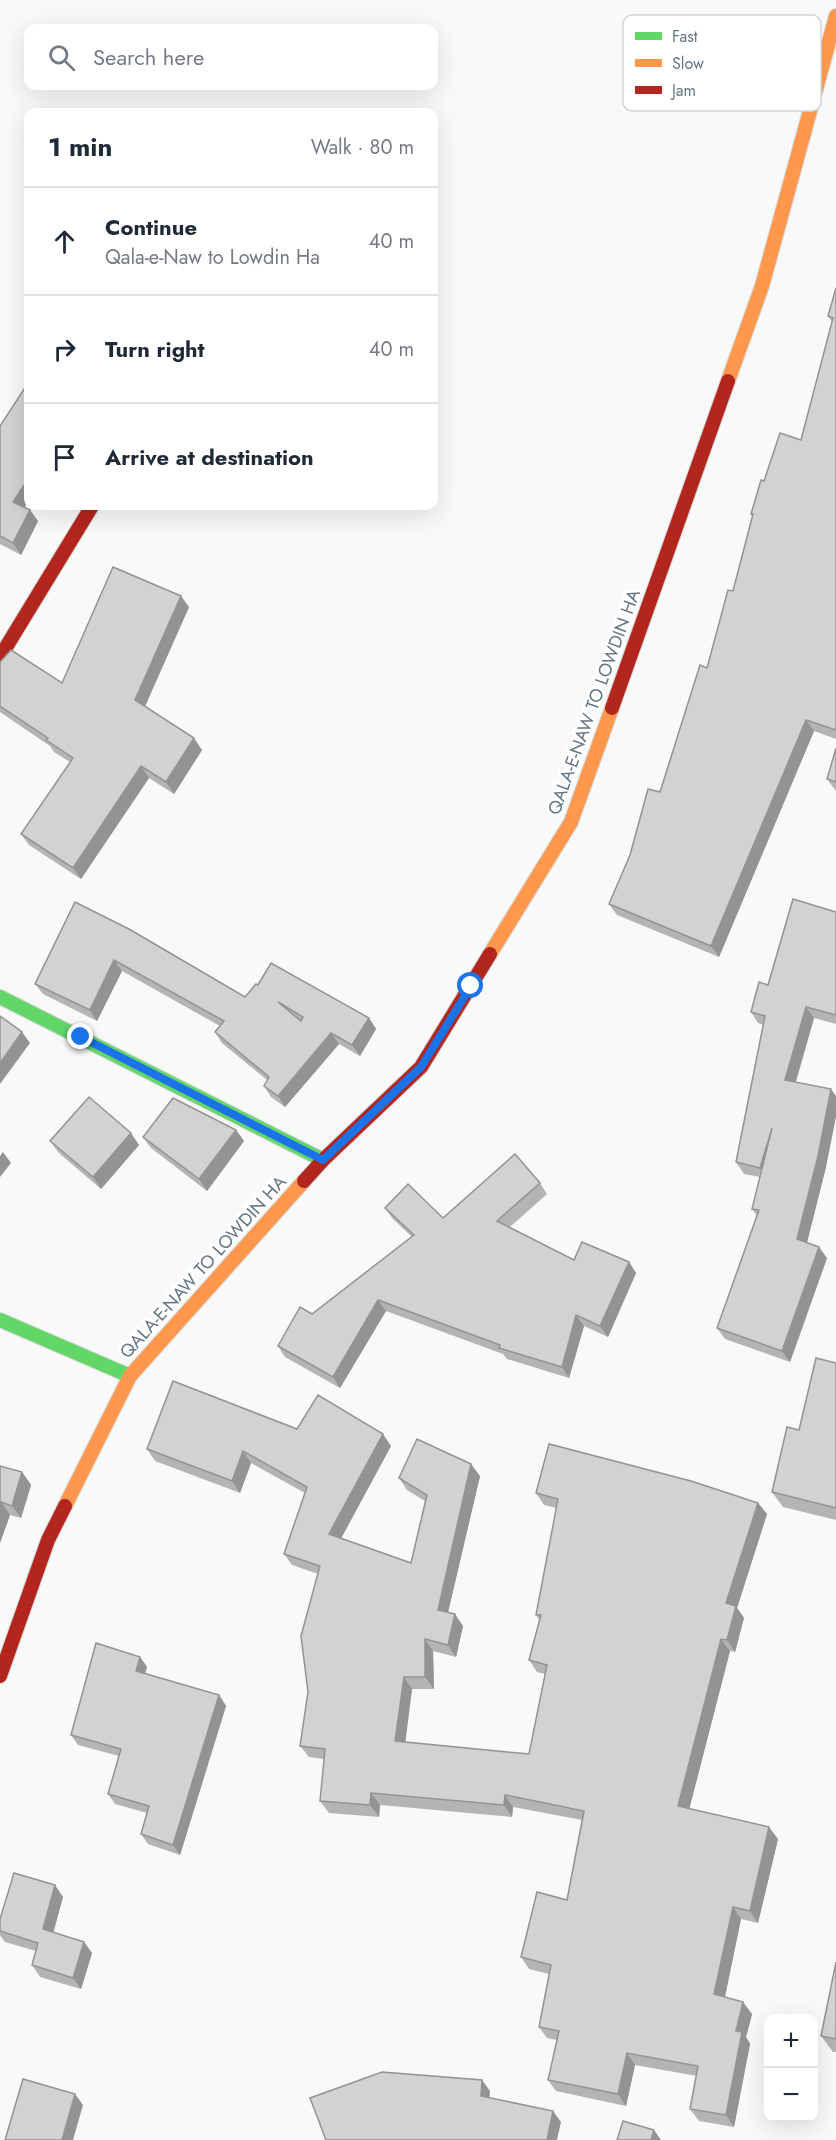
<!DOCTYPE html>
<meta charset="utf-8">
<style>
body{margin:0;font-family:Jost,sans-serif;background:#f6f6f7;color:#1f2937}
.controls{position:absolute;right:18px;bottom:18px;display:grid;overflow:hidden;border-radius:12px;box-shadow:0 6px 24px #0002}
.controls button{width:54px;height:54px;display:grid;place-items:center;padding:0;border:0;border-bottom:2px solid #e0e1e3;background:#fff;color:#1f2937;font:30px sans-serif}
.stop{position:absolute;width:18px;height:18px;margin:-14px;border:4px solid #1a73e8;border-radius:50%;background:#fff}
.stop.end{background:#1a73e8;border-color:#fff;box-shadow:0 2px 6px #0008}
.list{margin:0;padding:0;list-style:none}
h2{display:flex;justify-content:space-between;align-items:center;height:78px;margin:0;padding:0 24px;font-size:26px}
h2 small{font-size:20px;font-weight:400;color:#747a83}
.list li{display:grid;grid-template-columns:39px 1fr auto;gap:18px;align-items:center;box-sizing:border-box;height:108px;padding:0 24px;border-top:2px solid #e0e1e3}
.list b{display:block;font-size:22px;white-space:nowrap}
.list p{margin:0;font-size:20px;white-space:nowrap;color:#747a83}
.list em{font-size:20px;font-style:normal;color:#747a83}
.icon{flex:none;width:33px;height:33px;fill:none;stroke:currentColor;stroke-width:2;stroke-linecap:round;stroke-linejoin:round}
.map{position:relative;flex:none;width:836px;height:2140px;overflow:hidden}
.search{position:absolute;background:#fff;box-shadow:0 6px 24px #0002;left:24px;top:24px;width:414px;height:66px;display:flex;align-items:center;gap:15px;box-sizing:border-box;padding:0 21px;border-radius:12px;color:#747a83;font-size:22px}
.panel{position:absolute;background:#fff;box-shadow:0 6px 24px #0002;left:24px;top:108px;width:414px;height:402px;border-radius:12px}
.map>svg:first-child{display:block}
.lines{fill:none;stroke-linecap:round;stroke-linejoin:round}
.fast-casing{stroke:#d5d6d7;stroke-width:16}
.slow-casing{stroke:#d5d6d7;stroke-width:16}
.jam-casing{stroke:#d5d6d7;stroke-width:16}
.fast{stroke:#63d668;stroke-width:14}
.slow{stroke:#ff974d;stroke-width:14}
.jam{stroke:#b3261e;stroke-width:14}
.wall{fill:#b3b5b5}
.shaded-wall{fill:#929394}
.building{fill:#d0d2d3;stroke:#929394;stroke-width:1.5;fill-rule:evenodd}
.route{stroke:#1a73e8;stroke-width:8}
.labels{text-anchor:middle;stroke-width:6;stroke-linejoin:round;paint-order:stroke}
.street-label{font-size:18px;fill:#657683;stroke:#fff}
.key{fill:#fff;stroke:#d1d6da;stroke-width:1.5}
.key-label{font-size:16px;fill:#657683}
</style>
<div class="map">
<svg width="836" height="2140" viewBox="0 0 836 2140">
<rect width="100%" height="100%" fill="#f9f9f9"/>
<g class="lines">
<defs>
<g id="fast">
<polyline points="0,997 323,1160"/>
<polyline points="0,1320 130,1376"/>
</g>
<g id="slow">
<polyline points="728,381 762,286 836,16"/>
<polyline points="490,954 571,822 612,708"/>
<polyline points="65,1506 130,1376 304,1181"/>
</g>
<g id="jam">
<polyline points="0,657 92,506"/>
<polyline points="612,708 728,381"/>
<polyline points="304,1181 323,1160 421,1067 490,954"/>
<polyline points="0,1676 48,1540 65,1506"/>
</g>
</defs>
<use href="#fast" class="fast-casing"/>
<use href="#slow" class="slow-casing"/>
<use href="#jam" class="jam-casing"/>
<use href="#fast" class="fast"/>
<use href="#slow" class="slow"/>
<use href="#jam" class="jam"/>
</g>
<g class="wall">
<polygon points="836,288 836,739 814,731 719,957 617,915 609,904 660,792 707,668 733,591 753,517 751,514 764,481 801,440 832,322 828,316"/>
<polygon points="0,426 25,507 30,510 38,521 21,555 0,544"/>
<polygon points="189,607 145,706 202,750 174,794 149,778 81,879 29,845 21,834 70,762 54,752 50,746 0,712 0,662 62,683"/>
<polygon points="836,748 836,791 827,779"/>
<polygon points="75,902 245,997 258,985 369,1018 376,1029 360,1056 339,1044 285,1107 271,1097 264,1086 267,1080 222,1043 215,1032 220,1026 122,971 97,1021 43,994 35,984"/>
<polygon points="836,912 836,1024 814,1018 796,1082 826,1167 807,1243 827,1258 790,1362 725,1339 717,1328 757,1216 752,1209 760,1177 744,1174 736,1162 763,1025 758,1023 751,1012 768,985"/>
<polygon points="236,1130 244,1141 207,1191 151,1148 143,1137"/>
<polygon points="50,1141 139,1145 101,1189 59,1153"/>
<polygon points="540,1183 547,1194 510,1227 574,1260 629,1262 636,1273 608,1337 584,1326 569,1378 507,1359 503,1354 386,1311 340,1388 285,1357 278,1346 312,1314 412,1237 393,1219 385,1208 443,1218"/>
<polygon points="836,1363 836,1520 783,1507 772,1492 799,1430"/>
<polygon points="297,1429 391,1446 341,1538 411,1563 425,1501 407,1490 399,1478 480,1476 448,1612 463,1626 456,1657 433,1651 434,1689 412,1689 405,1742 529,1754 545,1674 537,1672 529,1660 539,1620 536,1615 557,1508 544,1505 536,1493 758,1503 767,1514 737,1608 744,1618 735,1652 730,1651 689,1809 778,1839 758,1923 741,1919 725,1997 752,2014 746,2037 750,2044 734,2127 699,2121 690,2109 697,2076 635,2065 626,2106 556,2091 548,2080 557,2040 547,2038 539,2027 549,1974 529,1969 521,1957 567,1900 582,1820 513,1807 512,1817 380,1805 379,1817 329,1813 320,1801 324,1759 309,1757 300,1746 308,1692 318,1574 292,1565 284,1554 305,1493 251,1463 240,1493 155,1461 147,1449"/>
<polygon points="0,1466 22,1472 31,1485 21,1518 10,1515 0,1543"/>
<polygon points="140,1657 147,1667 145,1673 219,1695 226,1706 180,1855 148,1844 141,1834 147,1813 115,1804 108,1794 119,1756 78,1745 71,1735"/>
<polygon points="63,1897 53,1933 84,1942 92,1953 81,1989 40,1977 32,1965 36,1951 5,1942 0,1935 0,1919"/>
<polygon points="836,1962 836,2052 833,2052 821,2036"/>
</g>
<g class="shaded-wall">
<polygon points="28,479 28,502 21,513 13,502"/>
<polygon points="30,510 38,521 21,555 13,543"/>
<polygon points="181,596 189,607 143,711 135,700"/>
<polygon points="806,720 814,731 719,957 711,946"/>
<polygon points="194,738 202,750 174,794 166,782"/>
<polygon points="141,766 149,778 81,879 73,868"/>
<polygon points="114,960 122,971 97,1021 90,1010"/>
<polygon points="806,1007 814,1018 793,1091 785,1080"/>
<polygon points="369,1018 376,1029 360,1056 352,1045"/>
<polygon points="22,1032 30,1043 0,1084 0,1063"/>
<polygon points="331,1033 339,1044 285,1107 278,1096"/>
<polygon points="831,1089 836,1096 836,1117 826,1167 805,1250 797,1239"/>
<polygon points="772,1128 768,1179 760,1168"/>
<polygon points="236,1130 244,1141 207,1191 199,1179"/>
<polygon points="131,1133 139,1145 101,1189 93,1177"/>
<polygon points="3,1152 11,1163 0,1177 0,1156"/>
<polygon points="819,1247 827,1258 790,1362 782,1351"/>
<polygon points="629,1262 636,1273 608,1337 600,1326"/>
<polygon points="378,1300 386,1311 340,1388 333,1377"/>
<polygon points="576,1315 584,1326 569,1378 562,1367"/>
<polygon points="383,1434 391,1446 337,1546 329,1534"/>
<polygon points="243,1451 251,1463 240,1493 232,1481"/>
<polygon points="471,1464 480,1476 446,1621 438,1610"/>
<polygon points="22,1472 31,1485 21,1518 12,1506"/>
<polygon points="1,1502 10,1515 0,1543 0,1505"/>
<polygon points="758,1503 767,1514 737,1608 744,1618 735,1652 727,1640 726,1603"/>
<polygon points="455,1614 463,1626 456,1657 448,1645"/>
<polygon points="425,1639 433,1651 434,1689 425,1677"/>
<polygon points="721,1639 730,1651 687,1818 678,1806"/>
<polygon points="140,1657 147,1667 143,1681 136,1671"/>
<polygon points="404,1677 412,1689 404,1753 395,1741"/>
<polygon points="219,1695 226,1706 180,1855 173,1845"/>
<polygon points="371,1793 380,1805 379,1817 370,1805"/>
<polygon points="505,1795 513,1807 512,1817 504,1805"/>
<polygon points="769,1827 778,1839 758,1923 750,1911"/>
<polygon points="55,1885 63,1897 51,1941 43,1929"/>
<polygon points="733,1907 741,1919 723,2006 714,1994"/>
<polygon points="84,1942 92,1953 81,1989 73,1978"/>
<polygon points="743,2002 752,2014 746,2037 750,2044 734,2127 726,2115 736,2031"/>
<polygon points="627,2053 635,2065 626,2106 618,2094"/>
<polygon points="482,2080 490,2091 489,2107 481,2096"/>
<polygon points="75,2094 83,2105 73,2140 62,2140"/>
<polygon points="553,2111 561,2122 557,2140 547,2140"/>
<polygon points="654,2130 661,2140 651,2140"/>
</g>
<g class="building">
<polygon points="836,288 836,730 806,720 711,946 609,904 630,855 648,789 660,792 700,665 707,668 728,590 733,591 753,514 751,514 761,480 764,481 780,433 801,440 833,318 828,316"/>
<polygon points="28,383 28,479 13,502 30,510 13,543 0,536 0,426"/>
<polygon points="113,567 181,596 135,700 194,738 166,782 141,766 73,868 21,834 73,758 46,740 48,738 0,706 0,662 11,650 62,683"/>
<polygon points="836,748 836,782 827,779"/>
<polygon points="793,899 836,912 836,1015 806,1007 785,1080 831,1089 818,1156 797,1239 819,1247 782,1351 717,1328 759,1210 752,1209 772,1128 760,1168 736,1162 765,1016 751,1012 759,982 768,985"/>
<path d="M75,902L129,929L245,997L256,984L258,985L271,963L369,1018L352,1045L331,1033L278,1096L264,1086L269,1077L215,1032L224,1021L114,960L90,1010L35,984ZM278,1002L303,1017L301,1021Z"/>
<polygon points="0,1016 22,1032 0,1063"/>
<polygon points="89,1097 131,1133 93,1177 50,1141"/>
<polygon points="173,1098 236,1130 199,1179 143,1137"/>
<polygon points="515,1154 540,1183 497,1221 574,1260 582,1242 629,1262 600,1326 576,1315 562,1367 499,1348 500,1345 378,1300 333,1377 278,1346 300,1307 312,1314 414,1235 385,1208 408,1184 443,1218"/>
<polygon points="816,1358 836,1363 836,1508 772,1492 787,1427 799,1430"/>
<polygon points="173,1381 297,1429 318,1395 383,1434 329,1534 411,1563 427,1495 399,1478 417,1439 471,1464 438,1610 455,1614 448,1645 425,1639 425,1677 404,1677 395,1741 529,1754 547,1665 529,1660 541,1615 536,1615 558,1499 536,1493 549,1444 691,1481 758,1503 726,1603 736,1606 727,1640 721,1639 678,1806 769,1827 750,1911 733,1907 714,1994 743,2002 736,2031 742,2032 726,2115 690,2109 698,2066 627,2053 618,2094 548,2080 559,2031 539,2027 551,1965 521,1957 537,1892 567,1900 584,1811 505,1795 504,1805 371,1793 370,1805 320,1801 325,1749 300,1746 308,1692 301,1636 320,1566 284,1554 307,1487 243,1451 232,1481 147,1449"/>
<polygon points="0,1466 22,1472 12,1506 1,1502 0,1505"/>
<polygon points="96,1643 140,1657 136,1671 219,1695 173,1845 141,1834 149,1806 108,1794 121,1749 71,1735"/>
<polygon points="14,1873 55,1885 43,1929 84,1942 73,1978 32,1965 38,1943 0,1931 0,1919"/>
<polygon points="836,1962 836,2039 821,2036"/>
<polygon points="382,2072 482,2080 481,2096 553,2111 547,2140 326,2140 310,2098"/>
<polygon points="23,2079 75,2094 62,2140 5,2140"/>
<polygon points="623,2121 654,2130 651,2140 617,2140"/>
</g>
<g class="lines">
<polyline class="route" points="81,1037 323,1160 421,1067 471,986"/>
</g>
<g class="labels">
<g class="street-label">
<text transform="translate(594 702) rotate(-70)" y="6">QALA-E-NAW TO LOWDIN HA</text>
<text transform="translate(203 1267) rotate(-48)" y="6">QALA-E-NAW TO LOWDIN HA</text>
</g>
</g>
<rect x="623" y="15" width="198" height="96" rx="9" class="key"/>
<rect x="635" y="32" width="27" height="8" fill="#63d668"/>
<rect x="635" y="59" width="27" height="8" fill="#ff974d"/>
<rect x="635" y="86" width="27" height="8" fill="#b3261e"/>
<g class="key-label">
<text x="672" y="42">Fast</text>
<text x="672" y="69">Slow</text>
<text x="672" y="96">Jam</text>
</g>
</svg>
<div class="controls">
<button>+</button>
<button>−</button>
</div>
<div class="stop" style="left:471px;top:986px"></div>
<div class="stop end" style="left:81px;top:1037px"></div>
<div class="search"><svg class="icon" aria-label="search" viewBox="0 0 24 24"><circle cx="10" cy="10" r="6"/><path d="M15 15l6 6"/></svg>Search here</div>
<section class="panel">
<h2>1 min<small>Walk · 80 m</small></h2>
<ul class="list">
<li><svg class="icon" aria-label="ahead" viewBox="0 0 24 24"><path d="M12 20V5M6 11l6-6 6 6"/></svg><div><b>Continue</b><p>Qala-e-Naw to Lowdin Ha</p></div><em>40 m</em></li>
<li><svg class="icon" aria-label="right" viewBox="0 0 24 24"><path d="M7 20v-9h11M14 6l5 5-5 5"/></svg><div><b>Turn right</b></div><em>40 m</em></li>
<li><svg class="icon" aria-label="arrive" viewBox="0 0 24 24"><path d="M6 21V4h12l-3 4 3 4H6"/></svg><div><b>Arrive at destination</b></div></li>
</ul>
</section>
</div>
